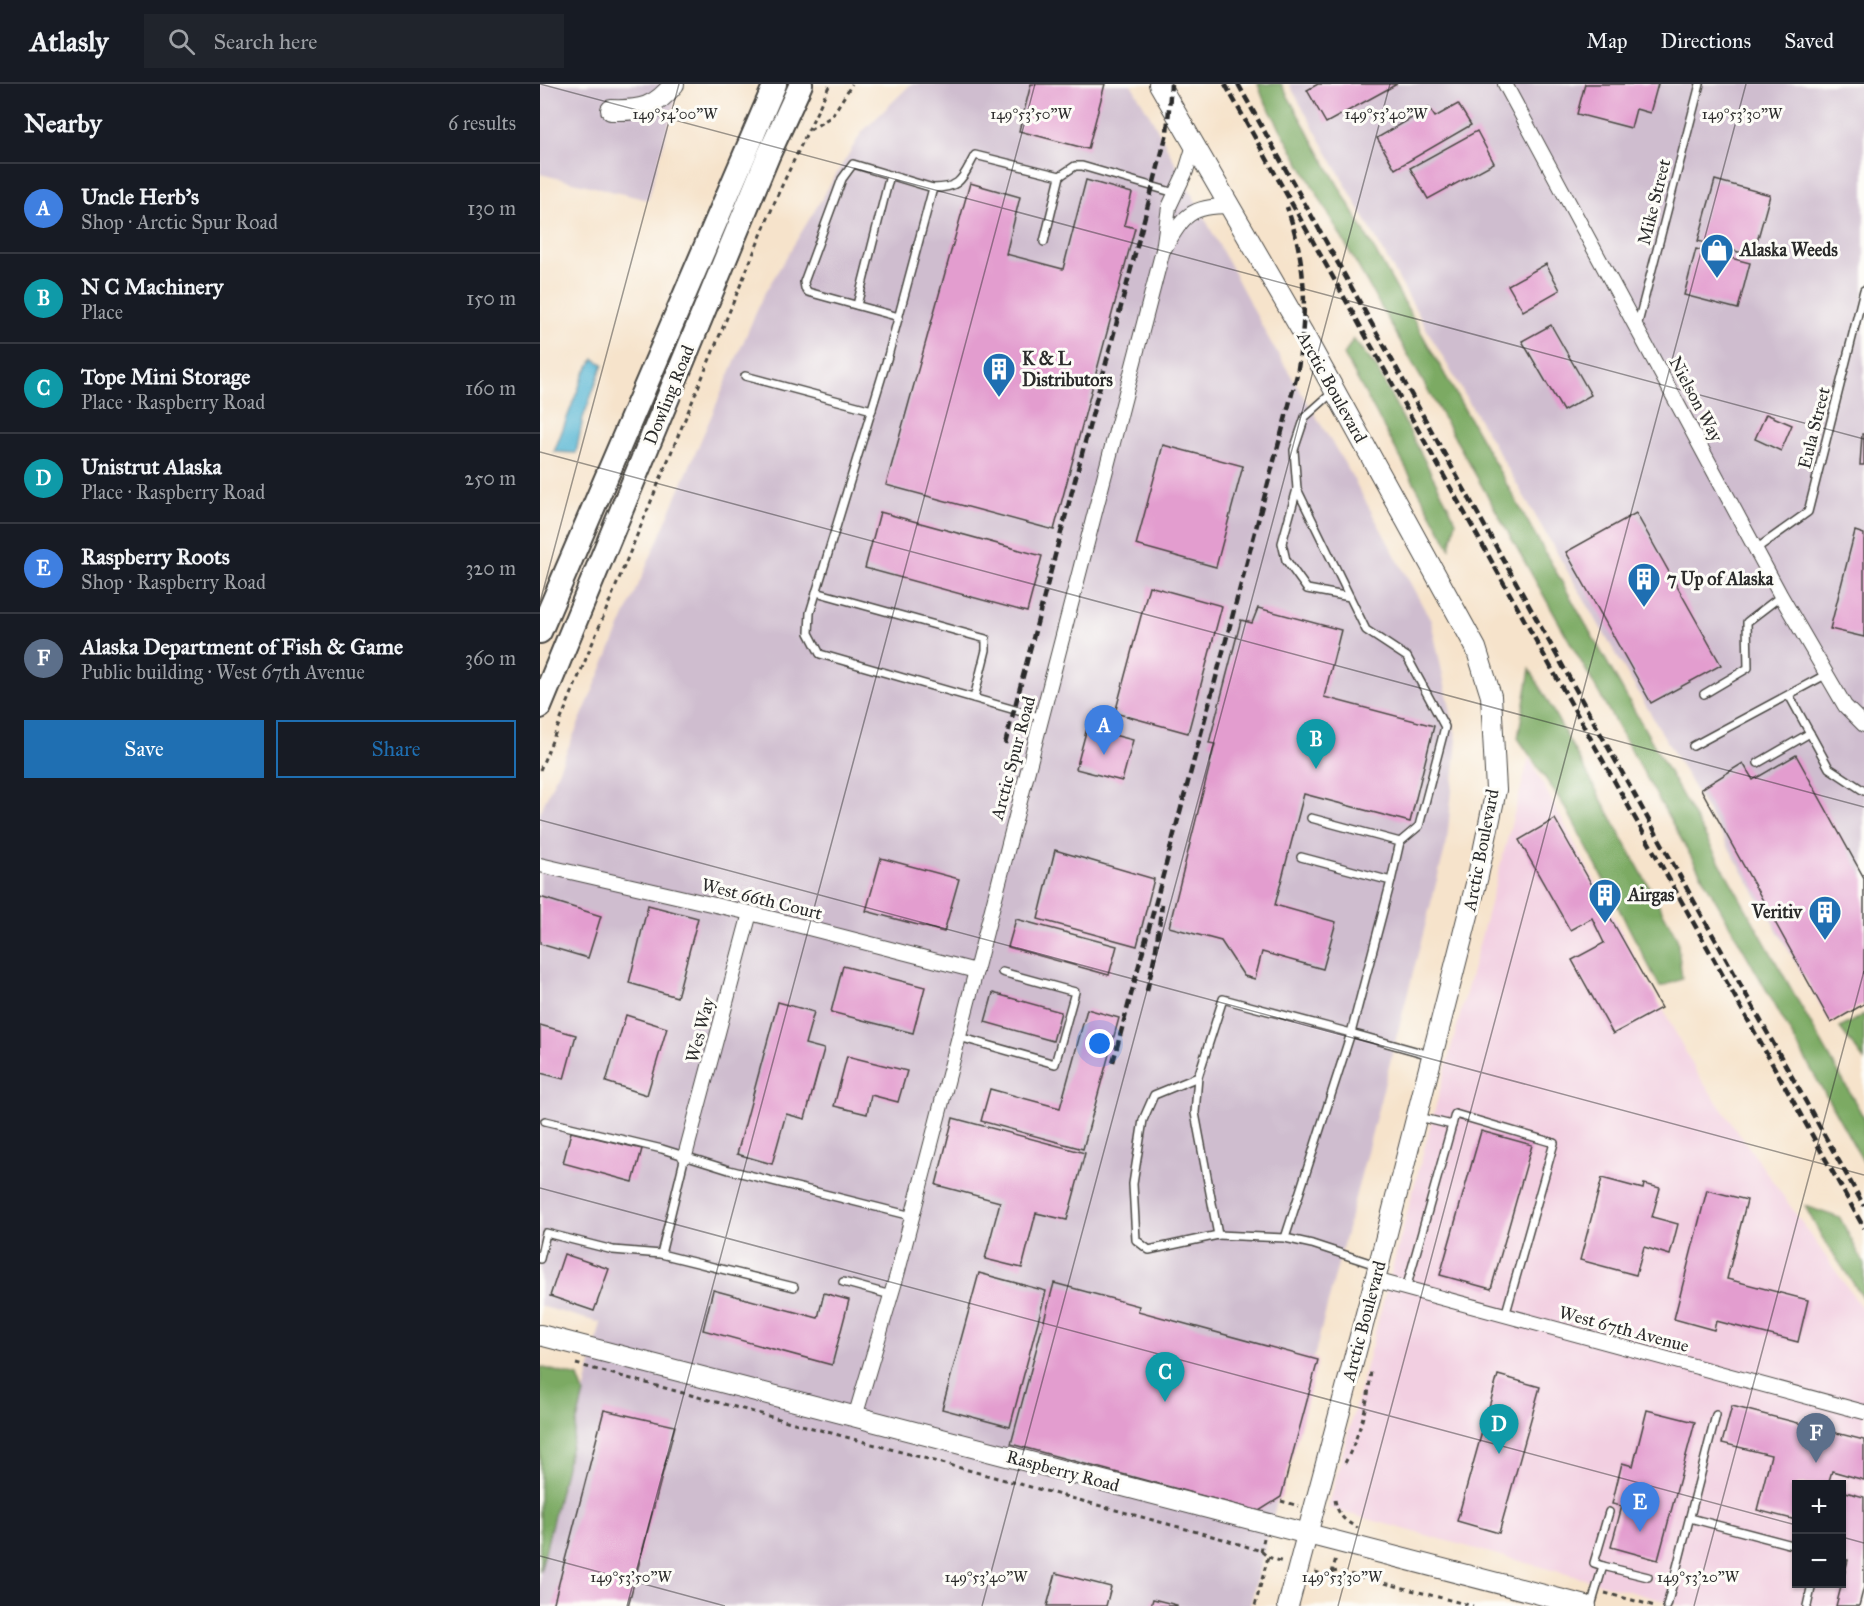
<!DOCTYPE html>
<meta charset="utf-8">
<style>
body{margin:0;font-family:"IM FELL Great Primer",serif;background:#20242c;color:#f1f3f6}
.controls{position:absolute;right:18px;bottom:18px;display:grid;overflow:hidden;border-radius:0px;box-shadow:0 2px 4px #0004}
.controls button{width:54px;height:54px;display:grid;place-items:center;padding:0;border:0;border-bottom:2px solid #363941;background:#171b24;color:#f1f3f6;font:30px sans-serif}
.you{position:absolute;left:560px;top:960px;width:21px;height:21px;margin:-15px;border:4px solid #fff;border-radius:50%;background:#1a73e8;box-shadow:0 0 0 9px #1a73e833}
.badge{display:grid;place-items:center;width:39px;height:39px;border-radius:50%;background:#1f6fb2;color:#fff;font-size:20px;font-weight:700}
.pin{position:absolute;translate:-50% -50px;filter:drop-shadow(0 2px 3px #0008)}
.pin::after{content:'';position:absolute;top:32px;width:21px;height:18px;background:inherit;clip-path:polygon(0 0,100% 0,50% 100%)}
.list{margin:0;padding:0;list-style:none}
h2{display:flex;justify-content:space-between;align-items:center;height:78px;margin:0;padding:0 24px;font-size:26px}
h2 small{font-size:20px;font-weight:400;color:#9ea1a6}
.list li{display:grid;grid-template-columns:39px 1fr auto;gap:18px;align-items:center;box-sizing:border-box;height:90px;padding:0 24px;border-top:2px solid #363941}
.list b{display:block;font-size:22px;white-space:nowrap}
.list p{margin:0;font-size:20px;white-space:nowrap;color:#9ea1a6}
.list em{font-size:20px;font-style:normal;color:#9ea1a6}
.actions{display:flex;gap:12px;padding:18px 24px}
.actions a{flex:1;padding:14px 0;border:2px solid #1f6fb2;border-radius:0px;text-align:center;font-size:21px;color:#1f6fb2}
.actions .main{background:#1f6fb2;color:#fff}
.icon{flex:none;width:33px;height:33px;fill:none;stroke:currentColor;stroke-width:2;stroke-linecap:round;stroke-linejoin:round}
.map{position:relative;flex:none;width:1324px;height:1522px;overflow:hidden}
header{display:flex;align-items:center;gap:36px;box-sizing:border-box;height:84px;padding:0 30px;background:#171b24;border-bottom:2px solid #363941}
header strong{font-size:28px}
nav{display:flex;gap:33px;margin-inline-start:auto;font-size:21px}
.search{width:420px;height:54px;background:#20242c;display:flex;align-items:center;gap:15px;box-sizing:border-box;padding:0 21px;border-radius:0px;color:#9ea1a6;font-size:22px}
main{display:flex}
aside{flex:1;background:#171b24}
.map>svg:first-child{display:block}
.built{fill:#f2cfe1;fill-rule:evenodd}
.industrial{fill:#cfbdcf}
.forest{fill:#7caa63;stroke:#546a47;stroke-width:1.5}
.water{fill:#54b5d3;stroke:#40707f;stroke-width:1.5}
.building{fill:#e39dcf}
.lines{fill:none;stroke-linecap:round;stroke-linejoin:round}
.lane-casing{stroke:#494743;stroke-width:10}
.street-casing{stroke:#494743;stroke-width:16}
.secondary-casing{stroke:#494743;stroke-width:22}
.primary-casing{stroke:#494743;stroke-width:26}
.path{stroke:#494743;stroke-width:3;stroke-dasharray:4.5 4.5;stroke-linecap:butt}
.lane{stroke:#fff;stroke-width:7}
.street{stroke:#fff;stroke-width:14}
.secondary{stroke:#fff;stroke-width:20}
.primary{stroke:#fff;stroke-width:22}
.rail{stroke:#2b2b2b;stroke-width:4.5;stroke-dasharray:9 4.5;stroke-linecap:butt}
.ticks{fill:none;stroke:#2b2b2b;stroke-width:1.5;stroke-opacity:0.45}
.labels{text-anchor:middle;stroke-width:6;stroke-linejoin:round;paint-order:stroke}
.street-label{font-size:18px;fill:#2b2b2b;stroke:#fdfcf7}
.poi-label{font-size:18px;font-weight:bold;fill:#2b2b2b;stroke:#fdfcf7;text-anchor:start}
.ticks-label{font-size:15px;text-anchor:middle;fill:#2b2b2b;stroke:#fdfcf7;stroke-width:6;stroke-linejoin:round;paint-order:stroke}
</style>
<header>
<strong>Atlasly</strong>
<div class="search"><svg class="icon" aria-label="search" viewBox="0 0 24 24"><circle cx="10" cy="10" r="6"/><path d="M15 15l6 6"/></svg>Search here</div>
<nav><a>Map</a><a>Directions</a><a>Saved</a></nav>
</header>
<main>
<aside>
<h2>Nearby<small>6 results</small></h2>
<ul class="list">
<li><span class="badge" style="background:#3f7fe0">A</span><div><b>Uncle Herb's</b><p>Shop · Arctic Spur Road</p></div><em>130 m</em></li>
<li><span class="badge" style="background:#0f9aa8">B</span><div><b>N C Machinery</b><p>Place</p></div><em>150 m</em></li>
<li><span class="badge" style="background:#0f9aa8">C</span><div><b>Tope Mini Storage</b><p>Place · Raspberry Road</p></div><em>160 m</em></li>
<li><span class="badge" style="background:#0f9aa8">D</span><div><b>Unistrut Alaska</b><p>Place · Raspberry Road</p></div><em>250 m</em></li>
<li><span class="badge" style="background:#3f7fe0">E</span><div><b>Raspberry Roots</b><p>Shop · Raspberry Road</p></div><em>320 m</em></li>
<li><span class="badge" style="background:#5c6f8a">F</span><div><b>Alaska Department of Fish &amp; Game</b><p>Public building · West 67th Avenue</p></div><em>360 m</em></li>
</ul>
<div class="actions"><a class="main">Save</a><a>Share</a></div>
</aside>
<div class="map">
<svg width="1324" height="1522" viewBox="0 0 1324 1522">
<rect width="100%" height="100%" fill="#fdfcf7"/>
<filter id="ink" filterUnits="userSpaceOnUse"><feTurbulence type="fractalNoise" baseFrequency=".0167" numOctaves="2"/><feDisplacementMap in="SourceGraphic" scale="12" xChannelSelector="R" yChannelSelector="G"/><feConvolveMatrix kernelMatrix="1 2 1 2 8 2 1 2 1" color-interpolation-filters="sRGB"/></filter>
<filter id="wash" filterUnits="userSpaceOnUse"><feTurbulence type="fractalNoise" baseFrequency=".008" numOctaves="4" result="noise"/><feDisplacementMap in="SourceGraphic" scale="24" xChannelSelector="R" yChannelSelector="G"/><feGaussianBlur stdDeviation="1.35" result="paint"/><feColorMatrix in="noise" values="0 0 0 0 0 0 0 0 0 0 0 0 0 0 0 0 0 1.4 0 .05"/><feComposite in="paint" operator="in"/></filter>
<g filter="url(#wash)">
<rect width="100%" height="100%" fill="#f6e3cb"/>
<path class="built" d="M989,674L1158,991L1324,1227V1522H1142L788,1424ZM1256,1400H1302V1500H1256Z"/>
<g class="industrial">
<polygon points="0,0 140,0 108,116 0,90"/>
<polygon points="371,0 591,0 612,35 730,257 808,385 891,537 917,656 907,757 710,1522 0,1522 0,1488 61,1239 0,1222 0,729 224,210 322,48"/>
<polygon points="749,0 1324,0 1324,918 1291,939 894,258"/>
</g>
<g class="forest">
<polygon points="718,0 741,0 1324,1034 1324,1079 723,14"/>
<polygon points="813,255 836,283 916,437 910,464 804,271"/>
<polygon points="990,585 1137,854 1142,895 1120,903 1027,726 978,654"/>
<polygon points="1324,930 1324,976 1300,944"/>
<polygon points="1265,1122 1300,1134 1324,1180 1324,1215 1282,1153"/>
<polygon points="0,1283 38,1293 44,1309 0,1488"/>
</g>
<polygon class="water" points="54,275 63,280 43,334 36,369 14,368 44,290"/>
<g id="blocks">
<g class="building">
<polygon points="491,0 565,0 548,65 479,47"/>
<polygon points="778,0 857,0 786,39 767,6"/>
<polygon points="1045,0 1118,0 1110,29 1096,25 1091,44 1037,30"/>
<polygon points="918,20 931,41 855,85 837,54 889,24 895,33"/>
<polygon points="937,47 954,79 888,115 870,84"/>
<polygon points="546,96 592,109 584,141 595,144 514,446 346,401 430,99 480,113 466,170 523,185"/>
<polygon points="1175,96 1230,111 1213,172 1158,157"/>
<polygon points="1156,165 1210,179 1198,225 1144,211"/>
<polygon points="1006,180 1020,206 983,227 968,201"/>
<polygon points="1011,241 1051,311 1023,327 982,257"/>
<polygon points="1226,330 1252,341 1241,367 1215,355"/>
<polygon points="1322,350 1324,350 1324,381 1320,381"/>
<polygon points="623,361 703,382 676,483 596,461"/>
<polygon points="340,428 502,472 487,528 325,484"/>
<polygon points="1096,429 1181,581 1111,619 1026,468"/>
<polygon points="1315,447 1324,450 1324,553 1290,545"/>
<polygon points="609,502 682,522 648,649 575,629"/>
<polygon points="718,524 801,546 784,613 894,642 870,738 764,710 735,821 796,838 783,885 722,868 715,895 704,892 681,857 629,843 675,660 669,659 701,536 712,539"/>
<polygon points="547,644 593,656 582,697 536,685"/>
<polygon points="1256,671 1324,794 1324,920 1291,939 1161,705 1203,679 1213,696"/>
<polygon points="1015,735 1121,924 1073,950 1032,876 1064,859 1052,834 1030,846 979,756"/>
<polygon points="515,766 614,795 597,862 498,835"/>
<polygon points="341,774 419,795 404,848 326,827"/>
<polygon points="0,813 61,832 48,874 0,860"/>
<polygon points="108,821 158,834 137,913 89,899"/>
<polygon points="476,835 577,862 569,891 468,863"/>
<polygon points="303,882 385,903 373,949 291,928"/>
<polygon points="453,909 521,928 513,957 445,938"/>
<polygon points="238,918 274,928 265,960 284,965 265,1035 246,1030 232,1080 197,1070"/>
<polygon points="547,925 579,934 543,1065 441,1037 450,1005 520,1024"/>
<polygon points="86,931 127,944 107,1011 66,998"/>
<polygon points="0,941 36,951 24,995 0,989"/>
<polygon points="307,972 367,987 358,1018 331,1011 327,1030 294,1022"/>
<polygon points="413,1034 545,1069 527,1136 496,1129 482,1184 445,1175 460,1118 396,1101"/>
<polygon points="941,1047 992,1061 951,1205 900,1191"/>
<polygon points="31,1048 102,1065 93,1098 23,1079"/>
<polygon points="1062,1094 1103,1105 1104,1100 1120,1104 1112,1133 1138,1140 1130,1171 1104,1163 1096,1191 1040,1176"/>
<polygon points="1167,1106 1207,1116 1187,1195 1268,1216 1258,1258 1176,1237 1174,1246 1134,1235"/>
<polygon points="24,1170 69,1185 54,1227 10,1212"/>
<polygon points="439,1189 506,1207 470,1343 402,1325"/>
<polygon points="514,1199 599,1222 598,1227 778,1276 741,1413 719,1427 471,1360"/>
<polygon points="173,1206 278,1234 284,1209 309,1216 292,1281 163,1246"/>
<polygon points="958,1291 1000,1303 959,1449 917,1437"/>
<polygon points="1192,1322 1324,1356 1324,1396 1292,1387 1288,1400 1256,1400 1256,1436 1217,1426 1231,1371 1182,1359"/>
<polygon points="64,1326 135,1342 88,1522 13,1522"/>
<polygon points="1107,1326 1155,1338 1118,1476 1071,1463 1082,1422 1072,1420 1082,1379 1093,1382"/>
<polygon points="1302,1407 1324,1413 1324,1503 1319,1522 1296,1522 1308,1476 1302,1475"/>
<polygon points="516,1489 571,1503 566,1522 507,1522"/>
<polygon points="613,1515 637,1521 637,1522 611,1522"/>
</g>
</g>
</g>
<g filter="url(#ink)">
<use href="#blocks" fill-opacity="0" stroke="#494743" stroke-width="1.5"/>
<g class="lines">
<defs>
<g id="lane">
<polyline points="520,92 535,82 542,82 635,109"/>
<path d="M393,104C422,104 422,94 435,71L520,92L504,158"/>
<polyline points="317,221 350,91"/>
<polyline points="359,233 268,208 265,204 264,198 302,95 313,80 393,104 348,272 270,529 269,549 280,570 503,634"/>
<polyline points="1097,243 1160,0"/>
<polyline points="205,292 332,326"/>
<polyline points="757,405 754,366 765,333 793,308"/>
<polyline points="1216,465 1268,428 1324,206"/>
<polyline points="276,508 446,555 446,566 434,614"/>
<polyline points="810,513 767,505 746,476 742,459 757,405 826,546 867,573 905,643 879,742 860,758"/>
<polyline points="1164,610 1208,584 1207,538 1241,512"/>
<polyline points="1249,611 1289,684 1324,707"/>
<polyline points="1153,662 1287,590"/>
<polyline points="1218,679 1270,649"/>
<polyline points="771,734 860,758 851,797"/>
<polyline points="761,773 851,797 811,949 890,971"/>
<polyline points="419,953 515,980 535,908 462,888"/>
<polyline points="658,993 614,1011 603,1036 593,1100 596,1156 609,1166 678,1151"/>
<polyline points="5,1037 122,1065 189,1086 372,1132"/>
<polyline points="912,1041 915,1030 1014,1059 965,1232"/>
<polyline points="145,1072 121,1170 254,1203"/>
<polyline points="745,1154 811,949 683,915 658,993 655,1029 678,1151 745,1154 772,1160 836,1181"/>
<polyline points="0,1175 6,1149 73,1166 121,1170"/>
<polyline points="303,1198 351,1211"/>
<polyline points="866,1205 912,1041 879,1033"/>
<polyline points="1150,1434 1256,1462"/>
<polyline points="1063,1482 1054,1479 1069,1428"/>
<polyline points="1051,1522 1063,1482 1108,1493"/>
<polyline points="1127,1522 1176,1331"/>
<polyline points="1267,1522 1272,1500"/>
</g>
<g id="street">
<polyline points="965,0 1241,512 1305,622 1324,641"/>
<path d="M624,165C644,132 649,122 689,122"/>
<polyline points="0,781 210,829 436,887"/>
<polyline points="145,1072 210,829"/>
<polyline points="835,1196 1324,1328"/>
<polyline points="315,1333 357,1191 623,166 629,123 646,87 654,61"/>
</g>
<g id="secondary">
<polyline points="619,0 763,249 936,564 951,612 956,706 938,792 835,1196 748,1522"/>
<path d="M71,26C101,27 115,24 134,0"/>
<polyline points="0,1251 1046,1522"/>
</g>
<g id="primary">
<polyline points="0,548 235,0"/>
<polyline points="0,623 228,72 261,0"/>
</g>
</defs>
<use href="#lane" class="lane-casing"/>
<use href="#street" class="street-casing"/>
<use href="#secondary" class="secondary-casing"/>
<use href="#primary" class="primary-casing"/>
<g class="path">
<polyline points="270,46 292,32 312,0"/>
<polyline points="0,686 238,110 290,0"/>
<polyline points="36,1280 683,1455 721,1467 728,1473 715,1522"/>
<path d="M805,1379C820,1350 829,1317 831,1285"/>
<path d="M795,1416C798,1431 804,1437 818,1444"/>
<polyline points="741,1417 759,1422"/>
<polyline points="721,1467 724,1454"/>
<polyline points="728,1473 743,1478"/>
<polyline points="775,1488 782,1490 798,1487 933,1522"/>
<polyline points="792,1489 796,1474"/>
<polyline points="1065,1509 1115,1522"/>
</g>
<use href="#lane" class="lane"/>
<use href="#street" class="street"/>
<use href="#secondary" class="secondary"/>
<use href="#primary" class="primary"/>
<g class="rail">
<polyline points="685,0 1324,1144"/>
<polyline points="698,0 1324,1122"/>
<polyline points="465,660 627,49 631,0"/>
<polyline points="607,907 616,865 622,820"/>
<path d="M573,978L757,291C767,227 768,185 747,123"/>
</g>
</g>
</g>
<path class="ticks" d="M0,0L1324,355M0,368L1324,723M0,518L139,0M0,736L1324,1091M0,1104L1256,1441M1302,1453L1324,1459M0,1472L185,1522M87,1522L495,0M442,1522L850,0M798,1522L1206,0M1154,1522L1324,887"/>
<defs>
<symbol id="shop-pin" viewBox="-11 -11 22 30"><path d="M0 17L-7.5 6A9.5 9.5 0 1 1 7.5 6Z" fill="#1f6fb2" stroke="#fdfcf7"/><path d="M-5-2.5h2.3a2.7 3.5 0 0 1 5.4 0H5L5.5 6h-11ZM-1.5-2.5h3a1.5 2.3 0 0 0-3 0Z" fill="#fff"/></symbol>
<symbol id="building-pin" viewBox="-11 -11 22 30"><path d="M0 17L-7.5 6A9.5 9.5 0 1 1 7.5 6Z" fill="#1f6fb2" stroke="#fdfcf7"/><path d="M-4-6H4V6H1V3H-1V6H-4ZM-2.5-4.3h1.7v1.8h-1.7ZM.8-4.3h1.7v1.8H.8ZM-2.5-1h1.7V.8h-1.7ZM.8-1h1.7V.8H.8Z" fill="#fff"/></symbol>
</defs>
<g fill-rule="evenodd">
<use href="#shop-pin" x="1158" y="147" width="38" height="52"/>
<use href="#building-pin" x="440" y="266" width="38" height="52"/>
<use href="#building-pin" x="1085" y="476" width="38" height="52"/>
<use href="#building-pin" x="1046" y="792" width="38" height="52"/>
<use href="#building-pin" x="1266" y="809" width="38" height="52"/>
</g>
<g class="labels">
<g class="street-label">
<text transform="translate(1114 118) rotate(-76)" y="6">Mike Street</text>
<text transform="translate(792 303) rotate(61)" y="6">Arctic Boulevard</text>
<text transform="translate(129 311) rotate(-68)" y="6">Dowling Road</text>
<text transform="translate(1156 315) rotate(62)" y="6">Nielson Way</text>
<text transform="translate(1274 344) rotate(-76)" y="6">Eula Street</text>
<text transform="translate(473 674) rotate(-75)" y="6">Arctic Spur Road</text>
<text transform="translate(941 766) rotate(-79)" y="6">Arctic Boulevard</text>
<text transform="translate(222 815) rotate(14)" y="6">West 66th Court</text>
<text transform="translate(160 946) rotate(-75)" y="6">Wes Way</text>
<text transform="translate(824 1237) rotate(-75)" y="6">Arctic Boulevard</text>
<text transform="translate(1084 1245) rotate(15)" y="6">West 67th Avenue</text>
<text transform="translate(523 1387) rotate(15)" y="6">Raspberry Road</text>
</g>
<g class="poi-label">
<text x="1200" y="172">Alaska Weeds</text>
<text x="482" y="281">K &amp; L<tspan x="482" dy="21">Distributors</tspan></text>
<text x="1127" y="501">7 Up of Alaska</text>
<text x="1088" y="817">Airgas</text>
<text x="1262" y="834" text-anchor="end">Veritiv</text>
</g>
</g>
<g class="ticks-label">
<text x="135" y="35">149°54'00"W</text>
<text x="491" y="35">149°53'50"W</text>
<text x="846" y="35">149°53'40"W</text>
<text x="1202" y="35">149°53'30"W</text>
<text x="91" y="1498">149°53'50"W</text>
<text x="446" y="1498">149°53'40"W</text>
<text x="802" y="1498">149°53'30"W</text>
<text x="1158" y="1498">149°53'20"W</text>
</g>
</svg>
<div class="controls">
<button>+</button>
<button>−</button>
</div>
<div class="you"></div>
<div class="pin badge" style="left:564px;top:671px;background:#3f7fe0">A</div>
<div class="pin badge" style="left:776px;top:685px;background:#0f9aa8">B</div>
<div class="pin badge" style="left:625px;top:1318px;background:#0f9aa8">C</div>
<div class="pin badge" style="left:959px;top:1370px;background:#0f9aa8">D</div>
<div class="pin badge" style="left:1100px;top:1448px;background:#3f7fe0">E</div>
<div class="pin badge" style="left:1276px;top:1379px;background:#5c6f8a">F</div>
</div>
</main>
